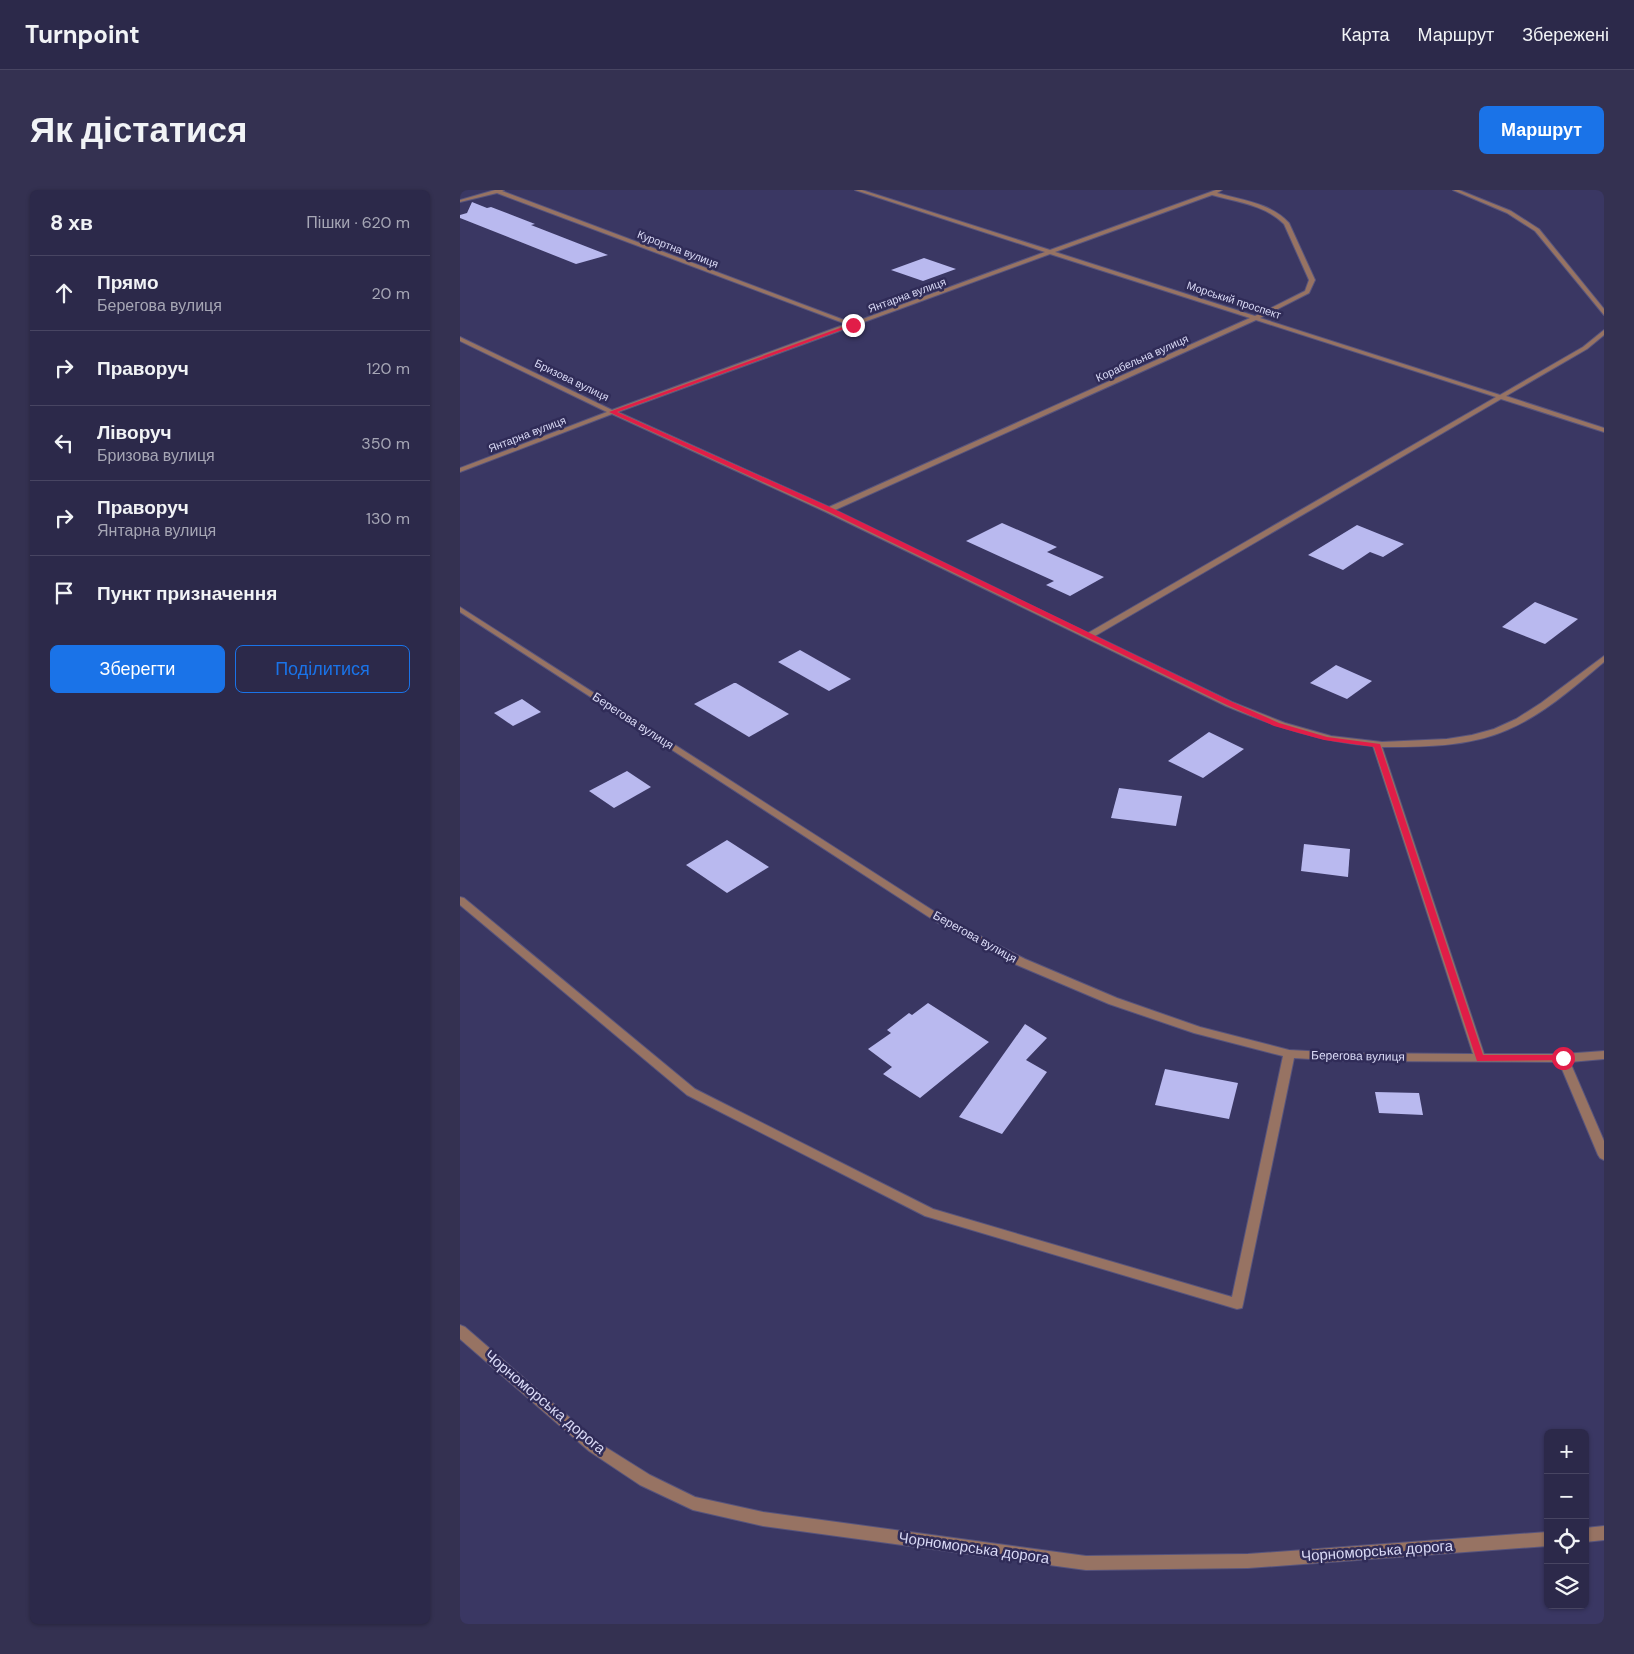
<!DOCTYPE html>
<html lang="uk">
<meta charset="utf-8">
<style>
body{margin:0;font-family:"DM Sans",sans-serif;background:#343151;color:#f1f3f6}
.controls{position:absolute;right:15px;bottom:15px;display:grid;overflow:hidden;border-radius:8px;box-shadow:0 1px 4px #0004}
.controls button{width:45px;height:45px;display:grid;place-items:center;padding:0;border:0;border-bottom:1px solid #484562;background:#2c294a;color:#f1f3f6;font:25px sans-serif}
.stop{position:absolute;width:15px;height:15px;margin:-11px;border:4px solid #e11d48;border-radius:50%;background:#fff}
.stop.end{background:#e11d48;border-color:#fff;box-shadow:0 1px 5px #0008}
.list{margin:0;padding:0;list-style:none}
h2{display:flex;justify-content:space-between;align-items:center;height:65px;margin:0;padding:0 20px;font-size:21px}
h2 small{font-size:16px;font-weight:400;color:#a6a6b5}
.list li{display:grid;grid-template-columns:32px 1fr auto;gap:15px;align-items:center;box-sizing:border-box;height:75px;padding:0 20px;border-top:1px solid #484562}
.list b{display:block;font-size:19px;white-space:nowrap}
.list p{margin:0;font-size:16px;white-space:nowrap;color:#a6a6b5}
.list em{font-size:16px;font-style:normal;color:#a6a6b5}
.actions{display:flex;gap:10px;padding:15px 20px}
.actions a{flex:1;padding:11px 0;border:1px solid #1a73e8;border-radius:8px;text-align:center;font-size:18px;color:#1a73e8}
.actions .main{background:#1a73e8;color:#fff}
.icon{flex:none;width:28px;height:28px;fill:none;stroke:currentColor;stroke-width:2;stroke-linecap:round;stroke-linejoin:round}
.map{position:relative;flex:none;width:1144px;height:1434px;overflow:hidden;border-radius:8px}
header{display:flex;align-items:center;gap:30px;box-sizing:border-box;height:70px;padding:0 25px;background:#2c294a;border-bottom:1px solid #484562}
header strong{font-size:24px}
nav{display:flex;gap:28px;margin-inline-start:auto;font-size:18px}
.intro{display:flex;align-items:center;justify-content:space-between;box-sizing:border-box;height:120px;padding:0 30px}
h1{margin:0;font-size:35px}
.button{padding:12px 22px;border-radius:8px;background:#1a73e8;color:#fff;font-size:18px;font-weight:700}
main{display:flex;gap:30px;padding:0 30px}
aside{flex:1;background:#2c294a;border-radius:8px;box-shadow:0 1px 4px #0004}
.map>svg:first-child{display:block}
.building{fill:#b9b9ef}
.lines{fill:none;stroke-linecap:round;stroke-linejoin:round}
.street-casing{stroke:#57547d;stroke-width:2}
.street{fill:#977363;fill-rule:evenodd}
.route{fill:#e11d48}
.labels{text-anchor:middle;stroke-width:5;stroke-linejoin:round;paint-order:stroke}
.far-street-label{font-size:11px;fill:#d9d9f5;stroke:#302c58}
.street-label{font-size:12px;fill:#d9d9f5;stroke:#302c58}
.near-street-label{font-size:15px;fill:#d9d9f5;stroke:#302c58}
</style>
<header>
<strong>Turnpoint</strong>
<nav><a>Карта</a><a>Маршрут</a><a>Збережені</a></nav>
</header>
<div class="intro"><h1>Як дістатися</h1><a class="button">Маршрут</a></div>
<main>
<aside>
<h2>8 хв<small>Пішки · 620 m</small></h2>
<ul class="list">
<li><svg class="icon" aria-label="ahead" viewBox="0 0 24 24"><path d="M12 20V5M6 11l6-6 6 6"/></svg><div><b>Прямо</b><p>Берегова вулиця</p></div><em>20 m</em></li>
<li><svg class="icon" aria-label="right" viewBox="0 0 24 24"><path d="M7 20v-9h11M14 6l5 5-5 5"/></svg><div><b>Праворуч</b></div><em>120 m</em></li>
<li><svg class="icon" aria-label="left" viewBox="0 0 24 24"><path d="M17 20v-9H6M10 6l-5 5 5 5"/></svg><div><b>Ліворуч</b><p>Бризова вулиця</p></div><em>350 m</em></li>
<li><svg class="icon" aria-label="right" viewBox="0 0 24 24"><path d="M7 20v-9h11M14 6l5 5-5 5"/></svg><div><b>Праворуч</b><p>Янтарна вулиця</p></div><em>130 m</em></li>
<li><svg class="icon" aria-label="arrive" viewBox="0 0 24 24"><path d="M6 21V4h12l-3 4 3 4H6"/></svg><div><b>Пункт призначення</b></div></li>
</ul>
<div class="actions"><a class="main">Зберегти</a><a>Поділитися</a></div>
</aside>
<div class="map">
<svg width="1144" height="1434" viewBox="0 0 1144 1434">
<rect width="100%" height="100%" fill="#3a3763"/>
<g class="building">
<polygon points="12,12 27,18 31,17 75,34 71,35 148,65 116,74 0,28 0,25 7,23"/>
<polygon points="464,68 496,79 463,91 431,80"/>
<polygon points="542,333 597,357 587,362 644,387 610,406 586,395 594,391 506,351"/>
<polygon points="897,335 944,354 923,367 910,362 883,380 848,365"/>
<polygon points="1075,412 1118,429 1085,454 1042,437"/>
<polygon points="340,460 391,489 369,501 318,472"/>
<polygon points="876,475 912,491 887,509 850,493"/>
<polygon points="274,493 276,493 329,524 289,547 234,514"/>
<polygon points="62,509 81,522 53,536 34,523"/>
<polygon points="749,542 784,559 743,588 708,571"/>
<polygon points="167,581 191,597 154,618 129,601"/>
<polygon points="659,598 722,606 716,636 651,628"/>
<polygon points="267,650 309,677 267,703 226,675"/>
<polygon points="844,654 890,659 888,687 841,681"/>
<polygon points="468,813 529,852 460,908 423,884 432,877 408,859 431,843 427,840 449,823 452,825"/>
<polygon points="565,834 587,848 566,870 587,882 542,944 499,927"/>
<polygon points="705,879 778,893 769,929 695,915"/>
<polygon points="915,902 959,903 963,925 919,923"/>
</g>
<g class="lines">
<defs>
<g id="street">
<path d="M35,0H44L42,1L392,133L585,62L395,0H402L590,60L756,0H762L757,3C781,10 811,13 829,33L855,90L849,103L800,128L1040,205L1123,157L1144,140V145L1127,159L1046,206L1144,238V242L1041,209L635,446L772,512L825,533L871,546L922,552L987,549L1012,545L1034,539L1056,529L1081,513L1144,466V472C1114,497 1083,525 1047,540C1009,557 962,557 922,557L1024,864H1103L1144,861V869L1110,872L1144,951V970L1140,968L1138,965L1099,872L884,871L834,868L783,1114L782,1118L777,1119L465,1026L227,905L0,715V707L4,708L235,899L473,1019L772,1107L823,866L734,843L649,814L557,775L475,731L0,422V417L483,727L565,769L657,808L740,837L829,860L884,863L1013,864L913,556C861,552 814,536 766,516L366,322L152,224L0,282V278L147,222L0,151V147L152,220L386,134L37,3L0,12V10ZM752,5C777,12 805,15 824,34L849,90L845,101L795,126L595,62ZM590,64L790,128L369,317L158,222ZM796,130L1036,207L628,443L375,320Z"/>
<polygon points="993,0 999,0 1051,21 1079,39 1144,119 1144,125 1075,41 1047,23"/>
<polygon points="0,1135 5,1137 139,1253 190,1285 235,1307 303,1322 626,1366 788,1364 1088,1342 1088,1356 788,1378 626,1380 303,1336 233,1320 180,1295 129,1261 0,1149"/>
<polygon points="1144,1336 1144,1350 1125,1352 1125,1338"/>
</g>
</defs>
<use href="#street" class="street-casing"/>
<use href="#street" class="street"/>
</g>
<polygon class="route" points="391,134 395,135 157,222 372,318 772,512 819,533 867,547 920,554 1023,865 1103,865 1107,868 1106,870 1017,871 914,557 864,550 814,536 767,515 367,321 149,222"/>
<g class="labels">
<g class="far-street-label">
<text transform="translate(218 59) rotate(21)" y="4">Курортна вулиця</text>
<text transform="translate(447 105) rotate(-20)" y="4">Янтарна вулиця</text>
<text transform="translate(774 110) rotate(18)" y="4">Морський проспект</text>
<text transform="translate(682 168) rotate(-24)" y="4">Корабельна вулиця</text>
<text transform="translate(112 190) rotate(26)" y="4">Бризова вулиця</text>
<text transform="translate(67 244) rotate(-21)" y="4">Янтарна вулиця</text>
</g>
<g class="street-label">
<text transform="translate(173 531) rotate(33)" y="4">Берегова вулиця</text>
<text transform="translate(515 747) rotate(29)" y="4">Берегова вулиця</text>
<text transform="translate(898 866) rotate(1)" y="4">Берегова вулиця</text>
</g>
<g class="near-street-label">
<text transform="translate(85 1212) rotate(40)" y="5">Чорноморська дорога</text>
<text transform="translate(514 1358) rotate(8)" y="5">Чорноморська дорога</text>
<text transform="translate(917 1361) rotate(-4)" y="5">Чорноморська дорога</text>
</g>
</g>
</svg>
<div class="controls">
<button>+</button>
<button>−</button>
<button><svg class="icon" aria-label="locate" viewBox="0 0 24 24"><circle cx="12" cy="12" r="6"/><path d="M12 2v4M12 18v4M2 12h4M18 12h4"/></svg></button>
<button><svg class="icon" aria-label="layers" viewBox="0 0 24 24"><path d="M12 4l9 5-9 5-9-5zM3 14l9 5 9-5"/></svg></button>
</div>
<div class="stop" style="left:1103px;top:868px"></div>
<div class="stop end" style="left:393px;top:135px"></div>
</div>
</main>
